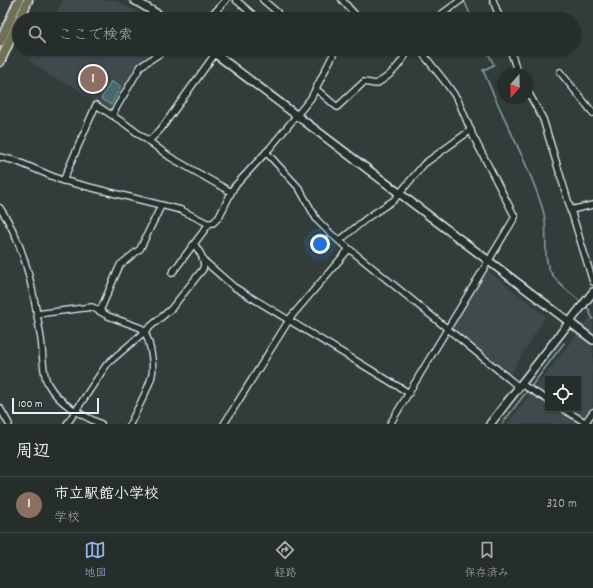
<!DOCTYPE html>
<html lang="ja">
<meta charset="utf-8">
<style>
body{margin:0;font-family:Dekko,"Klee One",sans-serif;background:#323a38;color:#f1f3f6}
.controls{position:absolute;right:12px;bottom:12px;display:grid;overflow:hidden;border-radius:0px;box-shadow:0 1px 3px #0004}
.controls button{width:36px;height:36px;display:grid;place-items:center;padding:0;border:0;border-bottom:1px solid #424a48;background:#262e2c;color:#f1f3f6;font:20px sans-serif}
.compass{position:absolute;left:497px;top:68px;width:36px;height:36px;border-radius:50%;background:#262e2c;box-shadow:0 1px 3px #0004;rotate:200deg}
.scale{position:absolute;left:12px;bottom:10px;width:87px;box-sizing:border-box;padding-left:4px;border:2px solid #e8f1f8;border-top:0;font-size:11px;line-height:14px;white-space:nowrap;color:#e8f1f8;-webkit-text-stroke:3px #26332d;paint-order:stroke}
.you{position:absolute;left:320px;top:244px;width:14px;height:14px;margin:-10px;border:3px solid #fff;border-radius:50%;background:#1a73e8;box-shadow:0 0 0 6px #1a73e833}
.badge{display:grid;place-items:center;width:26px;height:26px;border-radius:50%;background:#95b2f1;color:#fff;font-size:13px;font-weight:700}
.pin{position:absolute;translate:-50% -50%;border:2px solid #fff;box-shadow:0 1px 4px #0006}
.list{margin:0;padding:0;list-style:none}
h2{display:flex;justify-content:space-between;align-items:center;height:52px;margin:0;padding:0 16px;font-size:17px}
h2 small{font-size:13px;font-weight:400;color:#a4a8a9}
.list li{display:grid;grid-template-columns:26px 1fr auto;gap:12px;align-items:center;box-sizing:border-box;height:56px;padding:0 16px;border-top:1px solid #424a48}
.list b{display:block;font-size:15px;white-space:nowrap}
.list p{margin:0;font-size:13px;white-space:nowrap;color:#a4a8a9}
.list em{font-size:13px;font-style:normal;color:#a4a8a9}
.icon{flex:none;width:22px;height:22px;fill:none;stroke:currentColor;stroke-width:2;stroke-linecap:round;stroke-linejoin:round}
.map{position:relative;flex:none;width:593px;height:424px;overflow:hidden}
.search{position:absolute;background:#262e2c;box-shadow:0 1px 3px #0004;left:12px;right:12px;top:12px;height:44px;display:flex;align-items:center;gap:10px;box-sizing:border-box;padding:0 14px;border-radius:22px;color:#a4a8a9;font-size:15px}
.sheet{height:108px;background:#262e2c}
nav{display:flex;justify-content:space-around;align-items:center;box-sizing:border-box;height:56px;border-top:1px solid #424a48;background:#262e2c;font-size:11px;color:#a4a8a9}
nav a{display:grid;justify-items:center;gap:2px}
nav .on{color:#95b2f1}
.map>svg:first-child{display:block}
.built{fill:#40494c;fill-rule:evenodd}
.water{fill:#476a6c;stroke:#87a0a4}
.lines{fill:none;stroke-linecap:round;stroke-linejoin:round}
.stream{stroke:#87a0a4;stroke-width:1.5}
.minor-casing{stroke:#e8f1f8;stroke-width:8}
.tertiary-casing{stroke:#e8f1f8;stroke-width:10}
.primary-casing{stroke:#e8f1f8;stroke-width:11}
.minor{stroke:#26332d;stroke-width:5.5}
.tertiary{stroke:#26332d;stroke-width:7}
.primary{stroke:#706f52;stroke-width:8}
</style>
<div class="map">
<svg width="593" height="424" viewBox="0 0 593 424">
<rect width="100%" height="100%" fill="#323d3b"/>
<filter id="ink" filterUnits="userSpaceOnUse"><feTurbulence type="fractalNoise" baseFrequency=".025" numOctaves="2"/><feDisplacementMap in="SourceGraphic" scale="8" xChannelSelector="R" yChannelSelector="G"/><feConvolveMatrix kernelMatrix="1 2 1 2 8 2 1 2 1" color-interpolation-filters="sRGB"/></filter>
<g filter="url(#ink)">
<g class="built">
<polygon points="63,0 115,0 150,19 53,19"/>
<polygon points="35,49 162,49 137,67 111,110 85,96 73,86 52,77 29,60"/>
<polygon points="487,270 546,316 509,376 451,328"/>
<path d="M593,313V405L578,424H507ZM548,379H578V409H548Z"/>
</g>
<polygon class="water" points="111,81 121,87 111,105 101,99"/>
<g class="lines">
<g class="stream">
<polyline points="464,0 472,19"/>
<path d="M486,49L494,65L483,70C502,117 528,162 543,210C549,229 542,255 550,271C557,284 571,293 582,303"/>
<polyline points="585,306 590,310"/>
<polyline points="589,311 593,319"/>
<polyline points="530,388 564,343"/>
<polyline points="502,424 527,391"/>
</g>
<defs>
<g id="minor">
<polyline points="236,0 258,19"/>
<polyline points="263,0 277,12"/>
<polyline points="342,0 359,19"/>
<polyline points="493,0 500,19"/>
<polyline points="204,19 216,11 226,0"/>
<polyline points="435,19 461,0"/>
<polyline points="510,49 518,74"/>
<polyline points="560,72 593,113"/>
<path d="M316,89L337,107L364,82L376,84C392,75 400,65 409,49"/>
<polyline points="527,90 543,119 593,282"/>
<polyline points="112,115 141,66 167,49"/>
<polyline points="149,141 161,129 215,54"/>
<polyline points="266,152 299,188 317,220 331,234 519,387"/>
<polyline points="0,157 16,161 61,180 181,210 207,223 213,223 219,217 234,187 270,148 311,98 336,49"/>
<polyline points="63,181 96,105 124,123 170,157 231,192"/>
<path d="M0,208C26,246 34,294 41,339C43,351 42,374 48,384C59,404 81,415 101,424"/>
<polyline points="570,210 593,205"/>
<polyline points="339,241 367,218 394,200 424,164 471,130"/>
<polyline points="203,260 234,287 409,393"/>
<polyline points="172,273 209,224"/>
<polyline points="100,311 120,265 140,249 161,206"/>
<path d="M37,314L92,307L108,316L141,328C150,335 154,364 152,375C148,391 137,409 130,424"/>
<polyline points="521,384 548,400"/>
<polyline points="0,408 9,424"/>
<polyline points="563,409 588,424"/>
<path d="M67,424L107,364L171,309L203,269C206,260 199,251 194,244"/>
<polyline points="224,424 291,317 349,249"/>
<polyline points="390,424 515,217 473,136 458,100 446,83 419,49"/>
<polyline points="584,424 593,412"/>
</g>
<g id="tertiary">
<polyline points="134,0 166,19"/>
<polyline points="209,49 593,340"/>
<polyline points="490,424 593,292"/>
</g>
<g id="primary">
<polyline points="20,19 28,0"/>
<polyline points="0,42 19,0"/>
<polyline points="0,62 19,20"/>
</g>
</defs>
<use href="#minor" class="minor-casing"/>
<use href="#tertiary" class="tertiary-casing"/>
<use href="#primary" class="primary-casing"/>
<use href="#minor" class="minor"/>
<use href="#tertiary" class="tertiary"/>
<use href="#primary" class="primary"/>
</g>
</g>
</svg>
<div class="controls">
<button><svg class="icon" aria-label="locate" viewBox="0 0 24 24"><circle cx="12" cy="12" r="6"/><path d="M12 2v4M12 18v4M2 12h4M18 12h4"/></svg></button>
</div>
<svg class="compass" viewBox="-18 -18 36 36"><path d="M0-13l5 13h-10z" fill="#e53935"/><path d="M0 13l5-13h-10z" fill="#a4a8a9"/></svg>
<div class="scale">100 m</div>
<div class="you"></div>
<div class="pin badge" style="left:93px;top:79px;background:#8d6e63">1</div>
<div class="search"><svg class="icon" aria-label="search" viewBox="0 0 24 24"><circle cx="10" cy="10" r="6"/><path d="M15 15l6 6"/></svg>ここで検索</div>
</div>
<section class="sheet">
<h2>周辺<small></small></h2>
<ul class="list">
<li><span class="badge" style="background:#8d6e63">1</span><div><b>市立駅館小学校</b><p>学校</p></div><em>320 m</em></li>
</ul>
</section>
<nav>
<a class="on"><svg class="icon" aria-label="map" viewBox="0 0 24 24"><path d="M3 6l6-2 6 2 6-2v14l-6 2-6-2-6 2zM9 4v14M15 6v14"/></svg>地図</a>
<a><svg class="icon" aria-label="directions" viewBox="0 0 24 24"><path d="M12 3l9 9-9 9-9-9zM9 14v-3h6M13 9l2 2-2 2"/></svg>経路</a>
<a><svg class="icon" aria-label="saved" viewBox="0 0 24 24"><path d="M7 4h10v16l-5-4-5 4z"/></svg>保存済み</a>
</nav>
